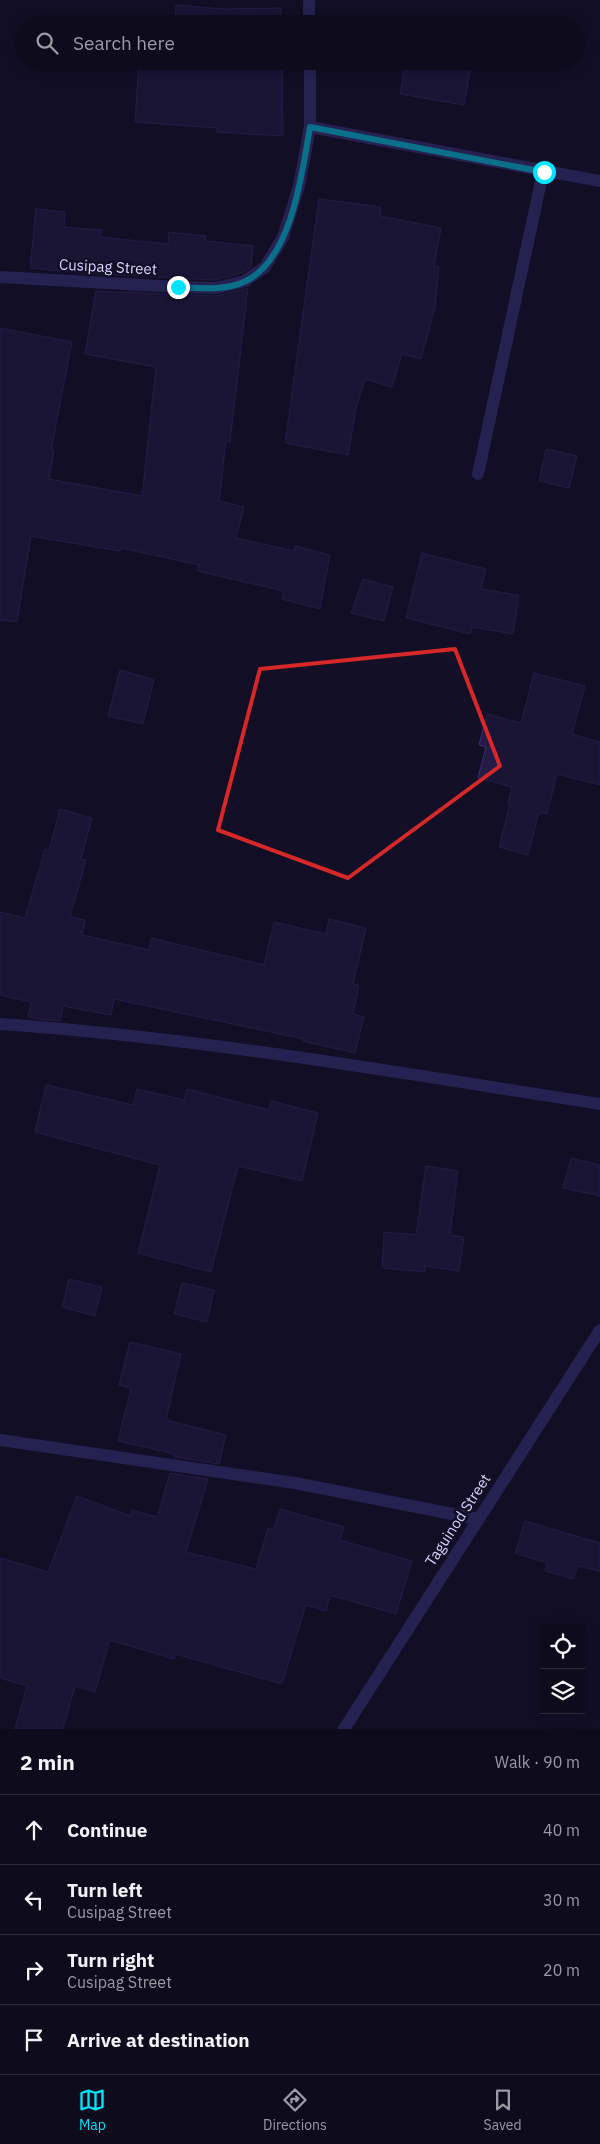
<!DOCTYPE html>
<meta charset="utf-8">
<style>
body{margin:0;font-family:"IBM Plex Sans",sans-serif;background:#1c1929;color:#f1f3f6}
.controls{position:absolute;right:15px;bottom:15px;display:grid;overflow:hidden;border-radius:0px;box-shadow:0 2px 12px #0003}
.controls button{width:45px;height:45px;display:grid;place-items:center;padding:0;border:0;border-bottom:1px solid #2e2b3b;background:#0e0b1c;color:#f1f3f6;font:25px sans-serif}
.stop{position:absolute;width:15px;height:15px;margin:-11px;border:4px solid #00e5ff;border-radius:50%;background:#fff}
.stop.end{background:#00e5ff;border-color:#fff;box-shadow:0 1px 5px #0008}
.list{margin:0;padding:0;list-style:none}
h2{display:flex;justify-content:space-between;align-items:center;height:65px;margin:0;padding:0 20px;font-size:21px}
h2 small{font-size:16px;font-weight:400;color:#9b9ba3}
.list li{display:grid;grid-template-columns:32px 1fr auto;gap:15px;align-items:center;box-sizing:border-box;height:70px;padding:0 20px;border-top:1px solid #2e2b3b}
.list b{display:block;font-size:19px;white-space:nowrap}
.list p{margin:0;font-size:16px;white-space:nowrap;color:#9b9ba3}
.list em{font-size:16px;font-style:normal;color:#9b9ba3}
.icon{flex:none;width:28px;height:28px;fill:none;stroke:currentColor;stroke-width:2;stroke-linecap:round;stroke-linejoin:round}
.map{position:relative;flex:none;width:600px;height:1729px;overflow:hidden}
.search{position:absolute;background:#0e0b1c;box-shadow:0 2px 12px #0003;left:15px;right:15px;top:15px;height:55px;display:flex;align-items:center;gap:12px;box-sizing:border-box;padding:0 18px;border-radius:28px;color:#9b9ba3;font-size:19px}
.sheet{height:345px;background:#0e0b1c}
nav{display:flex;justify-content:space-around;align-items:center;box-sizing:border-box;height:70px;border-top:1px solid #2e2b3b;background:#0e0b1c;font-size:14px;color:#9b9ba3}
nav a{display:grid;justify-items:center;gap:2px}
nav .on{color:#00e5ff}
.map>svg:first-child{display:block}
.building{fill:#241b47;stroke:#3b2d73}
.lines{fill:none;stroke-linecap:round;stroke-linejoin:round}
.minor{stroke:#3d3a85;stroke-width:12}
.route{stroke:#00e5ff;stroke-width:6}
.marked{fill:none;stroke:#d62828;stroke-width:4;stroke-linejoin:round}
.labels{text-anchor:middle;stroke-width:5;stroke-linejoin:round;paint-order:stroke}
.street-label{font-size:15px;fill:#d9d4ff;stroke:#130f26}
</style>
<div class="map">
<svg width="600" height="1729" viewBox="0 0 600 1729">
<rect width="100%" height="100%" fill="#130f26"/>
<g class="building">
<polygon points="176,5 223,9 281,8 281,24 175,24"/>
<polygon points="139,61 282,61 283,136 217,132 217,128 135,122"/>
<polygon points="406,61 472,61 464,105 400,94"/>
<polygon points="319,199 381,207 380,216 441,228 434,266 439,267 435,307 421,359 402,354 392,387 365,379 356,409 348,455 285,443"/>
<polygon points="36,209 65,212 64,227 101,230 100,237 168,244 169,232 206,236 205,241 253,246 251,267 242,273 215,280 81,273 30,268"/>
<polygon points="248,288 230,442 226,441 219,501 244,507 236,538 294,551 295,546 330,555 320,609 282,599 284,591 197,571 199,565 121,548 120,551 31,536 17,622 0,620 0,328 72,342 51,450 54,450 49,479 142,496 156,367 85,354 96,291 216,296"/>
<polygon points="546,449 577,456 569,488 539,481"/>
<polygon points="422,553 486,569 481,589 519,595 513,634 472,627 470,634 406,618"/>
<polygon points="363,579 393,587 384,621 351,613"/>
<polygon points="120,670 154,680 143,724 108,716"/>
<polygon points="534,673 585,686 572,734 600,742 600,785 557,774 547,814 539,812 528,855 499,847 510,804 508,804 512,787 478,778 486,747 479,745 487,714 521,723"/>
<polygon points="60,809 92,818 81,859 86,860 70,917 85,920 82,935 149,950 151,938 264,965 274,922 326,934 329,919 366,928 353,984 359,985 353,1014 364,1017 355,1053 303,1041 304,1039 114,999 111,1015 63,1006 60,1021 38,1019 28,1017 31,1002 0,995 0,912 25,918 45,849 49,850"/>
<polygon points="46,1085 133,1105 137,1089 184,1100 187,1089 269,1110 271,1101 318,1113 302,1181 238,1166 211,1272 138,1253 160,1165 35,1132"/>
<polygon points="571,1158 600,1165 600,1196 563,1188"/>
<polygon points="426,1166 458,1171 450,1235 464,1237 459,1271 425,1266 425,1272 382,1268 384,1232 416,1235"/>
<polygon points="69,1279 102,1287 95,1316 62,1307"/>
<polygon points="182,1283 214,1290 207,1322 174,1314"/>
<polygon points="130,1342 181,1354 166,1420 226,1435 219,1464 174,1457 175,1454 118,1441 131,1388 119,1385"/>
<polygon points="170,1473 208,1479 186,1552 256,1569 268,1528 274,1529 280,1509 344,1527 340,1540 412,1561 396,1614 330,1595 326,1611 306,1605 282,1684 175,1654 174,1659 110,1640 95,1692 75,1686 63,1729 15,1729 27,1686 0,1678 0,1558 48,1572 77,1496 130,1516 132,1510 157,1517"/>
<polygon points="525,1521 600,1543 600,1571 578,1566 573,1579 545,1571 547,1563 515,1553"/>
</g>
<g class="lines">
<g class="minor">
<polyline points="309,0 309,24"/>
<polyline points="310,127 600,181"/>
<polyline points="0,277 178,287 216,288 245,281 265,267 283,237 299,186 310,127 310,61"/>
<polyline points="478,474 543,172"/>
<path d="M0,1024C202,1038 400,1073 600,1104"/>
<polyline points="0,1440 295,1483 478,1519"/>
<polyline points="344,1729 600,1330"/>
</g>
</g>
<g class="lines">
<path class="route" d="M178,287C199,288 226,291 246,281C292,258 302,173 310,127L544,172"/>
</g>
<path d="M0 0H600V1729H0ZM455,649L500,766L348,878L218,830L260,669Z" fill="#130f26" fill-opacity=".55" fill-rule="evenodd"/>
<path class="marked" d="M455,649L500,766L348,878L218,830L260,669Z"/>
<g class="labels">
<g class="street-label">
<text transform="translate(108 267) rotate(3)" y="5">Cusipag Street</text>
<text transform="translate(458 1520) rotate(-57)" y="5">Taguinod Street</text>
</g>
</g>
</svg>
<div class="controls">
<button><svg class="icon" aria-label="locate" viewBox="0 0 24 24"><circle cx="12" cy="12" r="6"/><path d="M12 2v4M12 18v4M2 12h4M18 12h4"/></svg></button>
<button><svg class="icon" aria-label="layers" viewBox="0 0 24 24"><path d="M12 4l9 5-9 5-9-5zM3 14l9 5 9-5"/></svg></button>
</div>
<div class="stop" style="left:544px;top:172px"></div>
<div class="stop end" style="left:178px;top:287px"></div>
<div class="search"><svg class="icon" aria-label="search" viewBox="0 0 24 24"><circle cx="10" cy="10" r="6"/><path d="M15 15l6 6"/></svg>Search here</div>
</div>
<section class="sheet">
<h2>2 min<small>Walk · 90 m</small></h2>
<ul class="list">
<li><svg class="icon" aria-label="ahead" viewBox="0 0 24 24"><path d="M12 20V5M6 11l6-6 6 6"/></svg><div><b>Continue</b></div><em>40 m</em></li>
<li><svg class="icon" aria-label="left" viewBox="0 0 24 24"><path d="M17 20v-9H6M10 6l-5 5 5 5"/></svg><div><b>Turn left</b><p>Cusipag Street</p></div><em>30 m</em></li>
<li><svg class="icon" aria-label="right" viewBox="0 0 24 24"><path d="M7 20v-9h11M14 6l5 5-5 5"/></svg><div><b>Turn right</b><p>Cusipag Street</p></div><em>20 m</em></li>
<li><svg class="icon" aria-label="arrive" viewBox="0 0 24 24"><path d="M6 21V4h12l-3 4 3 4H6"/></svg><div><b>Arrive at destination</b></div></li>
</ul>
</section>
<nav>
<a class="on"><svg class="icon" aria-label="map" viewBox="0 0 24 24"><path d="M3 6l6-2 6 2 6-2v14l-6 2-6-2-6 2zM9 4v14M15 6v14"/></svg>Map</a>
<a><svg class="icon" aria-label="directions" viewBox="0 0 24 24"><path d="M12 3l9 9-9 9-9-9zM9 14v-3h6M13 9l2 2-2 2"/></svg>Directions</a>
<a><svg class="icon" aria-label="saved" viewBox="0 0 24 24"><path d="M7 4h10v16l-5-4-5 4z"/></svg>Saved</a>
</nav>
